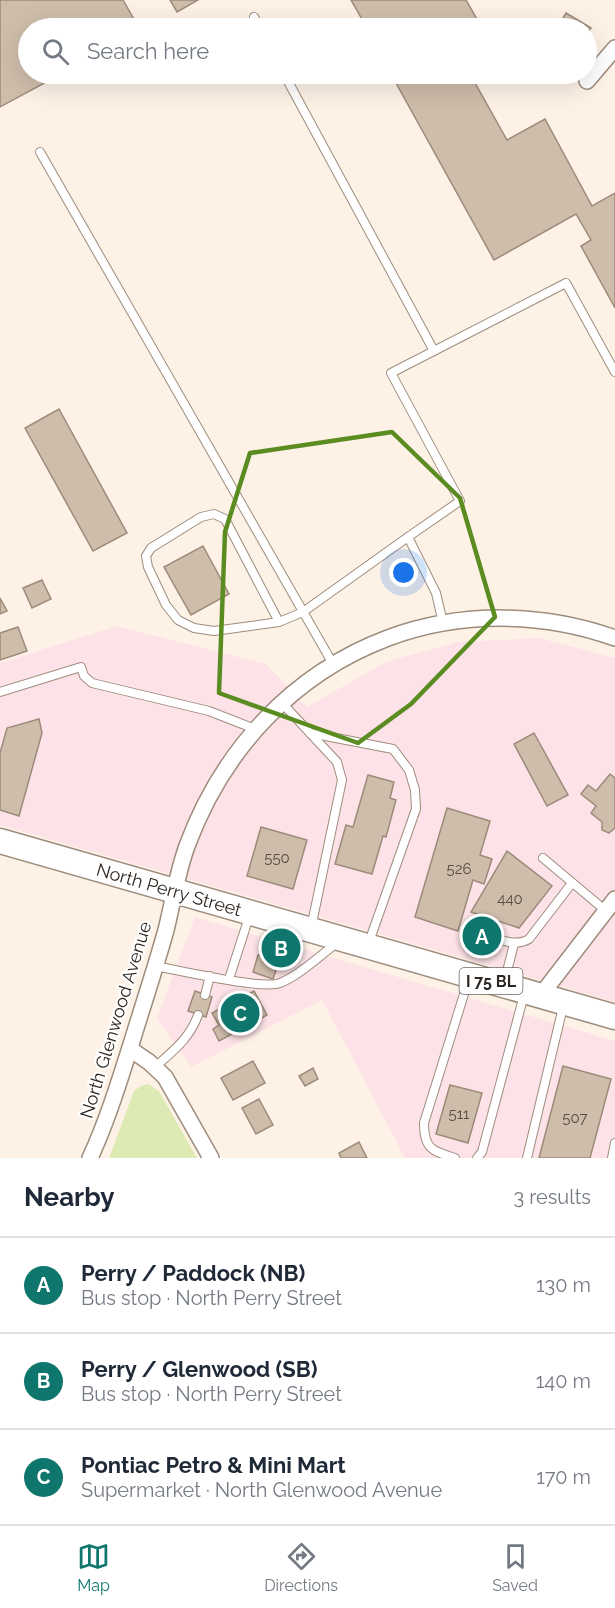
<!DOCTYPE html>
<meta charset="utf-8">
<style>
body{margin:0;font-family:Raleway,sans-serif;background:#f2f2f3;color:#1f2937}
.you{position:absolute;left:404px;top:573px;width:21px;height:21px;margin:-15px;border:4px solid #fff;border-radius:50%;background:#1a73e8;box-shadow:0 0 0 9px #1a73e833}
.badge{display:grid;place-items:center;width:39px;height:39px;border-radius:50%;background:#0f766e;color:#fff;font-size:20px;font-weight:700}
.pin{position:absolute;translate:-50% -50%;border:3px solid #fff;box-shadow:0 2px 6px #0006}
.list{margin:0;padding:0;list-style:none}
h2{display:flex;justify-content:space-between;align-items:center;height:78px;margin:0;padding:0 24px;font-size:26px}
h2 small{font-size:20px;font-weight:400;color:#747a83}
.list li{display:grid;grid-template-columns:39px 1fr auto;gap:18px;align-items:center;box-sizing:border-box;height:96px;padding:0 24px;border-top:2px solid #e0e1e3}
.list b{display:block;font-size:22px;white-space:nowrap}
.list p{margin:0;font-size:20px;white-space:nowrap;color:#747a83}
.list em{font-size:20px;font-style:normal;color:#747a83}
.icon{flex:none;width:33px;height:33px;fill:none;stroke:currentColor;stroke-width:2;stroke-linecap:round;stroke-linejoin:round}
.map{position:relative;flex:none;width:615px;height:1158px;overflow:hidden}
.search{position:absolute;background:#fff;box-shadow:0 6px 24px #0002;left:18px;right:18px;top:18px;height:66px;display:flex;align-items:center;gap:15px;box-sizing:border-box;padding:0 21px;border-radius:33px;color:#747a83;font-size:22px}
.sheet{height:366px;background:#fff}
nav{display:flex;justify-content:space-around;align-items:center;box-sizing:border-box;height:84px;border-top:2px solid #e0e1e3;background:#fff;font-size:16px;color:#747a83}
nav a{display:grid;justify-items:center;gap:3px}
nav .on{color:#0f766e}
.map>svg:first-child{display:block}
.commercial{fill:#fde3e7}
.green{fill:#ddeab4}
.building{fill:#cfbdab;stroke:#9c8b7a;stroke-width:1.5}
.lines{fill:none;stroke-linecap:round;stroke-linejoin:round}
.lane-casing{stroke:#9e8c7c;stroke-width:10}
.street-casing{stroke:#9e8c7c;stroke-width:18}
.primary-casing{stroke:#9e8c7c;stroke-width:27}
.lane{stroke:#fff;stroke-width:8}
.street{stroke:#fff;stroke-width:15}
.primary{stroke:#fff;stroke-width:24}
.marked{fill:none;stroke:#5b8c21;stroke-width:4.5;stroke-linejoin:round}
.labels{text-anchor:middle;stroke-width:4.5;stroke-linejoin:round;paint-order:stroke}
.number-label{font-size:15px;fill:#574d44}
.shield{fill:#fff;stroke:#6d6864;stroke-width:1.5}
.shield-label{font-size:16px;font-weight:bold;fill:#2f2822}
.street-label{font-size:18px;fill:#2f2822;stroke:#fff}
</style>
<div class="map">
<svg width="615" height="1158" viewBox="0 0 615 1158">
<rect width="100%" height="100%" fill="#fef2e7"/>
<g class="commercial">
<polygon points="117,626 266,664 307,707 386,662 457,642 539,638 615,658 615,1002 0,825 0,663"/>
<polygon points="195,917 615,1041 615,1158 405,1158 322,1000 191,1067 157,1018"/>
</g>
<polygon class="green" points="148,1084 159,1091 197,1158 109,1158 134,1091 141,1086"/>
<g class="building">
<polygon points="0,0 123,0 139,28 28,28 28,74 61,74 0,107"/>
<polygon points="170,0 198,0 177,12"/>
<polygon points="351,0 466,0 482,28 367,28"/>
<polygon points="566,13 591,28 586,34 586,28 563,28 564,26 560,23"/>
<polygon points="391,74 470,74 507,140 545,119 592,206 615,193 615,308 581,246 591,240 576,214 494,260"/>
<polygon points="483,74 502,74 487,82"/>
<polygon points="59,409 127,533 93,551 25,428"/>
<polygon points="203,546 229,594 191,615 164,567"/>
<polygon points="42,580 51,599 32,608 23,588"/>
<polygon points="0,598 7,611 0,614"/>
<polygon points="18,627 27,651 0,660 0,633"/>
<polygon points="39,719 42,733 19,816 0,810 0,753 7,728"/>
<polygon points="534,733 568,795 547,806 514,744"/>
<polygon points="610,774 615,778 615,828 609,833 602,830 602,822 591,813 596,806 581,794 588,785 596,791"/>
<polygon points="368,775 394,782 390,798 396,800 386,837 383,836 372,874 335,864 346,825 353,827"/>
<polygon points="447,808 490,821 480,855 492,859 484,884 473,880 458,931 415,917"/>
<polygon points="261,827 307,840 293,889 247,876"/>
<polygon points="507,851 552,886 519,928 471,912"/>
<polygon points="258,955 279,961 273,979 253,972"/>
<polygon points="195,991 212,997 206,1017 188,1011"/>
<polygon points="254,991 267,1015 219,1041 213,1029 219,1025 212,1013"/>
<polygon points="253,1061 265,1083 233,1100 221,1078"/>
<polygon points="563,1066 611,1079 590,1158 539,1158"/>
<polygon points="313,1068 318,1079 305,1086 299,1076"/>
<polygon points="450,1085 482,1093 468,1143 436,1134"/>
<polygon points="259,1099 273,1125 256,1134 242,1108"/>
<polygon points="359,1142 367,1158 341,1158 339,1153"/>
</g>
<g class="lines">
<defs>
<g id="lane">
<polyline points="254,17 260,28"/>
<polyline points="284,74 434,351"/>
<polyline points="40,152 333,664"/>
<polyline points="279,622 225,519 214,514 201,517 151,548 146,556 148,567 166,605 178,620 194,628 214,631 279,622 303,612 408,537"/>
<polyline points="443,623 436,593 408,537 460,501 391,373 566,283 615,372"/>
<polyline points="0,692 81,667 84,676 92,683 209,711 255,729"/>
<polyline points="282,703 337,762 342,780 311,928"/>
<polyline points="310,733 393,749 409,770 415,790 416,809 369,942"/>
<polyline points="543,858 606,911"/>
<path d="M469,927C486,933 512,950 529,939L572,883"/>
<path d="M155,966C178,970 261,990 280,983C300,975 319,956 337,943"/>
<polyline points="229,979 249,917"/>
<polyline points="504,983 514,944"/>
<polyline points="205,995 210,976"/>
<path d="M155,1067C173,1051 190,1038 198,1015"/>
<path d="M455,1158C432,1151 424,1149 424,1123L469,978"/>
<polyline points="477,1158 482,1152 524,995"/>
<polyline points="527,1158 563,1007"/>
<polyline points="612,1158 615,1143"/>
</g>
<g id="street">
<polyline points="587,81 615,48"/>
<polyline points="541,995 615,899"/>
<polyline points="130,1049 149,1062 165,1077 211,1158"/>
<path d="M90,1158C108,1119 120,1079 133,1038C144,1002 156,966 166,930C173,902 177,873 187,846C222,751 292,674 388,638C461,611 542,612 615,638"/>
</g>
<polyline id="primary" points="0,841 615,1017"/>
</defs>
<use href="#lane" class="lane-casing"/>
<use href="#street" class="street-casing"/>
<use href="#primary" class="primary-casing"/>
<use href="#lane" class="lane"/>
<use href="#street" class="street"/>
<use href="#primary" class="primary"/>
</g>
<path class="marked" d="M392,432L460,498L495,617L411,704L358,743L219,693L225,532L250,453Z"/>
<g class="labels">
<g class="number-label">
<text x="277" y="863">550</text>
<text x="459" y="874">526</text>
<text x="510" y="904">440</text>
<text x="459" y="1119">511</text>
<text x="575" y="1123">507</text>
</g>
<rect class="shield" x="459.5" y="968" width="63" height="26" rx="4.5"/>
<g class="shield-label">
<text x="491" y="987">I 75 BL</text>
</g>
<g class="street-label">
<text transform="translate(169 890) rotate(16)" y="6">North Perry Street</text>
<text transform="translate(116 1020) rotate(-73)" y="6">North Glenwood Avenue</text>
</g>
</g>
</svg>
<div class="you"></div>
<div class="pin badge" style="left:482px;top:936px">A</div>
<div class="pin badge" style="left:281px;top:948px">B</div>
<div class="pin badge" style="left:240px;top:1013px">C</div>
<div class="search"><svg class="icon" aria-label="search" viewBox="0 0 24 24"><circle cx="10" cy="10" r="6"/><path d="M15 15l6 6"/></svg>Search here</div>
</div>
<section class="sheet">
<h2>Nearby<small>3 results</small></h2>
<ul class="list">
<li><span class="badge">A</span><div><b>Perry / Paddock (NB)</b><p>Bus stop · North Perry Street</p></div><em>130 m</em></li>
<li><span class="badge">B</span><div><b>Perry / Glenwood (SB)</b><p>Bus stop · North Perry Street</p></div><em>140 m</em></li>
<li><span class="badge">C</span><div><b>Pontiac Petro &amp; Mini Mart</b><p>Supermarket · North Glenwood Avenue</p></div><em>170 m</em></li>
</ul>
</section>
<nav>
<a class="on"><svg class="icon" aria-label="map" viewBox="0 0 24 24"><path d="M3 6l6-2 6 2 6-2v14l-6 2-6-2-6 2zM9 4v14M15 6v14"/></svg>Map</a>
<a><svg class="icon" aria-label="directions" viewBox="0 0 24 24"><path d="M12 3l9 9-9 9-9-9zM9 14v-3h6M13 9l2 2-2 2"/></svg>Directions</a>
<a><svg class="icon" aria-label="saved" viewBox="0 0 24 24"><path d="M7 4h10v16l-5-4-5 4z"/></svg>Saved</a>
</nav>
